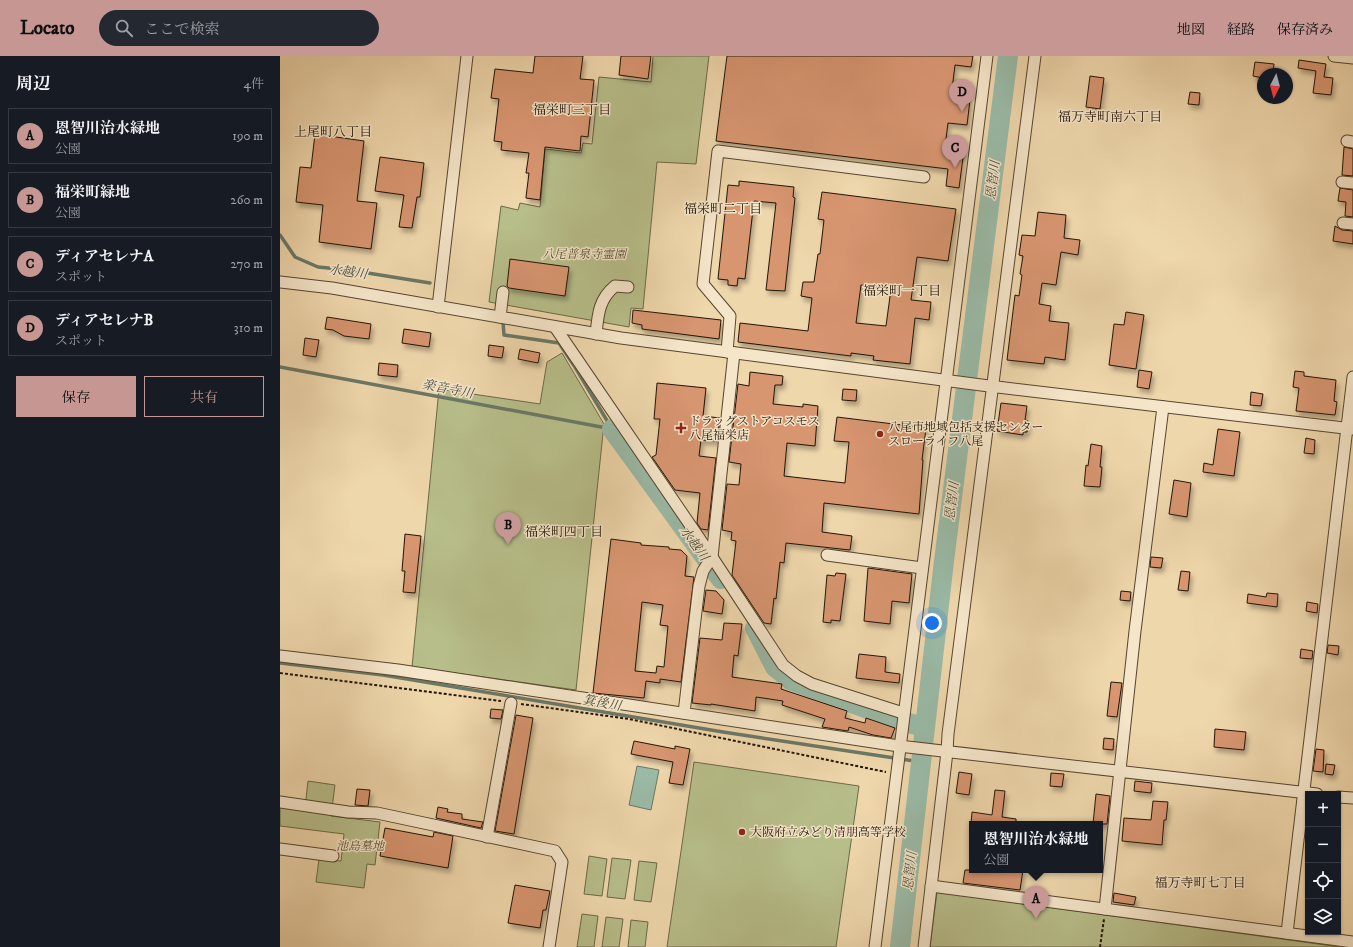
<!DOCTYPE html>
<html lang="ja">
<meta charset="utf-8">
<style>
body{margin:0;font-family:"IM FELL DW Pica","Noto Serif JP",serif;background:#242831;color:#f1f3f6}
.controls{position:absolute;right:12px;bottom:12px;display:grid;overflow:hidden;border-radius:0px;box-shadow:0 1px 3px #0004}
.controls button{width:36px;height:36px;display:grid;place-items:center;padding:0;border:0;border-bottom:1px solid #363941;background:#171b24;color:#f1f3f6;font:20px sans-serif}
.compass{position:absolute;left:977px;top:12px;width:36px;height:36px;border-radius:50%;background:#171b24;box-shadow:0 1px 3px #0004;rotate:186deg}
.you{position:absolute;left:652px;top:567px;width:14px;height:14px;margin:-10px;border:3px solid #fff;border-radius:50%;background:#1a73e8;box-shadow:0 0 0 6px #1a73e833}
.badge{display:grid;place-items:center;width:26px;height:26px;border-radius:50%;background:#c59692;color:#111;font-size:13px;font-weight:700}
.pin{position:absolute;translate:-50% -33px;filter:drop-shadow(0 1px 2px #0008)}
.pin::after{content:'';position:absolute;top:21px;width:14px;height:12px;background:inherit;clip-path:polygon(0 0,100% 0,50% 100%)}
.popup{position:absolute;left:689px;top:765px;width:134px;height:52px;box-sizing:border-box;display:grid;place-content:center;border-radius:0px;background:#171b24;filter:drop-shadow(0 1px 3px #0005);font-size:13px;white-space:nowrap;color:#9ea1a6}
.popup b{font-size:15px;color:#f1f3f6}
.popup::after{content:'';position:absolute;left:50%;top:100%;margin-left:-8px;border:8px solid transparent;border-top-color:#171b24}
.list{margin:0;padding:0;list-style:none}
h2{display:flex;justify-content:space-between;align-items:center;height:52px;margin:0;padding:0 16px;font-size:17px}
h2 small{font-size:13px;font-weight:400;color:#9ea1a6}
.list li{display:grid;grid-template-columns:26px 1fr auto;gap:12px;align-items:center;box-sizing:border-box;height:56px;margin:0 8px 8px;padding:0 8px;border:1px solid #363941;border-radius:0px}
.list b{display:block;font-size:15px;white-space:nowrap}
.list p{margin:0;font-size:13px;white-space:nowrap;color:#9ea1a6}
.list em{font-size:13px;font-style:normal;color:#9ea1a6}
.actions{display:flex;gap:8px;padding:12px 16px}
.actions a{flex:1;padding:9px 0;border:1px solid #c59692;border-radius:0px;text-align:center;font-size:14px;color:#c59692}
.actions .main{background:#c59692;color:#111}
.icon{flex:none;width:22px;height:22px;fill:none;stroke:currentColor;stroke-width:2;stroke-linecap:round;stroke-linejoin:round}
.map{position:relative;flex:none;width:1073px;height:891px;overflow:hidden}
header{display:flex;align-items:center;gap:24px;box-sizing:border-box;height:56px;padding:0 20px;background:#c59692;color:#111}
header strong{font-size:19px}
nav{display:flex;gap:22px;margin-inline-start:auto;font-size:14px}
.search{width:280px;height:36px;background:#242831;display:flex;align-items:center;gap:10px;box-sizing:border-box;padding:0 14px;border-radius:22px;color:#9ea1a6;font-size:15px}
main{display:flex}
aside{flex:1;background:#171b24}
.map>svg:first-child{display:block}
.green{fill:#b7be8a;stroke:#6c6947}
.water{fill:#9abaa7;stroke:#6a7866}
.lines{fill:none;stroke-linecap:round;stroke-linejoin:round}
.stream{stroke:#6a7866;stroke-width:3.5}
.river{stroke:#9abaa7;stroke-width:20}
.building{fill:#d79570;stroke:#221404;fill-rule:evenodd;filter:url(#shadow)}
.minor-casing{stroke:#55452e;stroke-width:13}
.path{stroke:#221404;stroke-width:2;stroke-dasharray:3 2;stroke-linecap:butt}
.minor{stroke:#f5e5c9;stroke-width:11}
.poi-dot{fill:#8f2418;stroke:#f5e5c9;stroke-width:1.5}
.labels{text-anchor:middle;stroke-width:3;stroke-linejoin:round;paint-order:stroke}
.park-label{font-size:12px;font-style:italic;fill:#565033;stroke:#f5e5c9}
.poi-label{font-size:12px;fill:#221404;stroke:#f5e5c9;text-anchor:start}
.neighbourhood-label{font-size:13px;fill:#221404;stroke:#f5e5c9}
.water-label{font-size:13px;font-style:italic;fill:#4c4e3d;stroke:#f5e5c9}
</style>
<header>
<strong>Locato</strong>
<div class="search"><svg class="icon" aria-label="search" viewBox="0 0 24 24"><circle cx="10" cy="10" r="6"/><path d="M15 15l6 6"/></svg>ここで検索</div>
<nav><a>地図</a><a>経路</a><a>保存済み</a></nav>
</header>
<main>
<aside>
<h2>周辺<small>4件</small></h2>
<ul class="list">
<li><span class="badge">A</span><div><b>恩智川治水緑地</b><p>公園</p></div><em>190 m</em></li>
<li><span class="badge">B</span><div><b>福栄町緑地</b><p>公園</p></div><em>260 m</em></li>
<li><span class="badge">C</span><div><b>ディアセレナA</b><p>スポット</p></div><em>270 m</em></li>
<li><span class="badge">D</span><div><b>ディアセレナB</b><p>スポット</p></div><em>310 m</em></li>
</ul>
<div class="actions"><a class="main">保存</a><a>共有</a></div>
</aside>
<div class="map">
<svg width="1073" height="891" viewBox="0 0 1073 891">
<defs>
<filter id="shadow"><feDropShadow dx="2.5" dy="4.5" stdDeviation="2" flood-color="#0004"/></filter>
</defs>
<rect width="100%" height="100%" fill="#efd7ac"/>
<filter id="stains"><feTurbulence type="fractalNoise" baseFrequency=".005" numOctaves="4"/><feColorMatrix values="0 0 0 0 .2 0 0 0 0 .09 0 0 0 0 .02 0 0 0 .5 -.17"/></filter>
<radialGradient id="worn" r=".72"><stop offset=".6" stop-color="#630" stop-opacity="0"/><stop offset="1" stop-color="#630" stop-opacity=".3"/></radialGradient>
<g class="green">
<polygon points="373,0 429,0 416,108 377,106 363,253 351,252 349,271 209,246 221,150 238,154 240,147 260,151 265,93 301,97 303,87 312,88 319,21 371,26"/>
<polygon points="282,297 324,368 296,634 132,611 159,333 260,348 267,306"/>
<polygon points="414,706 579,730 556,891 387,891"/>
<polygon points="28,725 55,729 51,760 100,766 95,809 87,808 84,832 36,826 39,803 61,805 64,778 0,770 0,750 25,752"/>
<polygon points="309,800 327,803 322,840 304,838"/>
<polygon points="332,802 351,804 345,843 327,841"/>
<polygon points="359,805 377,807 371,846 354,844"/>
<polygon points="657,836 1060,891 650,891"/>
<polygon points="302,858 318,860 314,891 297,891"/>
<polygon points="326,861 343,863 339,891 322,891"/>
<polygon points="351,864 368,866 365,891 348,891"/>
</g>
<polygon class="water" points="357,710 379,714 371,754 349,749"/>
<g class="lines">
<g class="stream">
<polyline points="0,179 15,201 38,211 69,214 150,227"/>
<polyline points="223,266 224,279 279,287 295,311 332,373"/>
<polyline points="0,311 332,373"/>
<polyline points="0,607 103,619 443,676 641,706"/>
</g>
<g class="river">
<polyline points="332,373 441,523"/>
<polyline points="475,572 495,611 512,625 617,664 644,671"/>
<polyline points="620,891 664,505 728,0"/>
</g>
</g>
<g class="building">
<polygon points="255,0 303,0 300,23 314,24 308,81 301,80 300,95 265,91 260,144 246,142 246,141 249,117 246,117 249,97 221,94 222,86 214,85 219,43 211,42 215,13 253,17"/>
<polygon points="341,0 371,0 368,23 339,19"/>
<polygon points="447,0 693,0 691,11 675,9 671,42 690,44 687,69 668,67 665,91 684,94 679,132 666,130 668,113 436,85"/>
<polygon points="1019,4 1046,8 1044,21 1053,22 1051,39 1033,37 1036,15 1018,12"/>
<polygon points="975,6 994,8 993,18 983,18 983,22 973,20"/>
<polygon points="810,20 824,22 820,53 806,51"/>
<polygon points="910,36 920,37 919,49 908,48"/>
<polygon points="35,78 84,85 77,145 97,147 91,193 39,186 43,149 16,146 20,111 31,112"/>
<polygon points="1064,91 1073,93 1073,120 1062,119"/>
<polygon points="100,101 144,107 140,141 137,141 132,172 119,171 124,139 95,135"/>
<polygon points="459,125 514,131 513,141 515,142 505,235 486,234 496,147 474,145 465,223 458,222 457,230 448,229 448,224 438,223 448,129 459,130"/>
<polygon points="1060,132 1073,134 1073,161 1065,160 1066,146 1058,145"/>
<path d="M542,136L676,153L668,205L637,201L631,244L651,246L649,264L635,262L630,308L593,304L594,300L571,297V300L458,286L460,267L528,275L532,242L521,240L523,226H534L538,198H540L544,164L538,163ZM581,229L611,233L606,270L576,267Z"/>
<polygon points="758,156 786,159 784,182 800,184 798,199 781,196 776,229 762,227 759,248 771,250 769,265 789,267 785,304 765,301 764,308 727,304 735,239 739,240 742,219 740,218 743,200 739,199 742,179 755,180"/>
<polygon points="1055,170 1062,174 1073,175 1073,188 1053,185"/>
<polygon points="230,203 289,211 285,240 229,232 227,230"/>
<polygon points="353,254 441,264 439,283 362,273 362,269 352,267"/>
<polygon points="846,256 864,259 856,313 829,309 834,268 844,269"/>
<polygon points="47,261 91,268 89,283 64,280 53,274 45,273"/>
<polygon points="124,273 151,277 149,291 122,287"/>
<polygon points="25,282 39,284 36,301 23,299"/>
<polygon points="209,289 224,291 222,302 208,300"/>
<polygon points="240,293 260,297 258,307 238,303"/>
<polygon points="99,307 118,309 117,321 98,319"/>
<polygon points="859,314 872,316 869,333 857,331"/>
<polygon points="1015,315 1024,316 1024,320 1056,324 1054,345 1057,346 1055,359 1016,355 1019,332 1013,331"/>
<polygon points="470,316 503,320 502,329 495,329 493,348 523,351 523,348 538,350 535,390 507,387 504,420 565,427 569,386 554,385 557,361 646,372 642,404 643,404 639,458 544,447 542,476 572,480 570,494 506,487 504,507 500,506 496,543 494,542 491,568 484,567 452,519 456,485 451,484 452,476 442,474 447,428 459,429 461,408 449,406 458,328 469,330"/>
<polygon points="377,327 426,332 423,360 440,362 437,385 421,384 419,400 436,402 428,474 421,473 417,467 420,437 395,434 372,401 376,399 380,363 374,363"/>
<polygon points="563,333 577,334 576,345 562,344"/>
<polygon points="971,336 983,338 981,350 970,349"/>
<polygon points="721,347 747,350 745,364 748,365 747,376 743,376 743,379 717,375"/>
<polygon points="938,373 960,376 954,420 923,416 924,407 933,409"/>
<polygon points="1026,382 1035,384 1034,398 1024,397"/>
<polygon points="811,388 822,390 820,411 822,411 820,431 804,430 806,409 808,410"/>
<polygon points="894,424 911,427 907,461 889,458"/>
<polygon points="125,478 141,480 135,537 123,536 125,515 122,515"/>
<path d="M331,483L361,487V489L389,491V493L401,494L407,500L405,520L414,521L401,626L380,623V627L366,625L364,642L313,637ZM362,546L383,549L380,569L388,570L384,611L377,610L376,617L355,615Z"/>
<polygon points="871,501 883,502 881,512 870,511"/>
<polygon points="588,512 632,518 629,547 612,545 610,568 584,565"/>
<polygon points="901,515 910,516 908,535 898,534"/>
<polygon points="556,517 566,518 560,565 551,564 551,567 543,566 547,519 555,520"/>
<polygon points="426,534 436,535 444,544 442,558 423,555"/>
<polygon points="841,535 851,536 850,545 840,544"/>
<polygon points="987,537 998,538 997,551 967,547 968,538 986,541"/>
<polygon points="1027,546 1038,548 1037,557 1026,555"/>
<polygon points="444,567 462,568 458,600 454,599 452,621 502,628 501,633 567,655 565,662 585,667 586,662 615,672 611,682 593,679 569,671 568,675 542,671 545,663 502,649 503,645 476,641 475,655 431,648 431,649 412,647 420,582 442,584"/>
<polygon points="1048,589 1059,590 1058,599 1047,597"/>
<polygon points="1021,593 1033,595 1032,603 1020,602"/>
<polygon points="579,598 606,601 605,616 620,618 619,627 576,622"/>
<polygon points="831,626 842,627 837,661 827,660"/>
<polygon points="211,653 223,654 221,663 210,662"/>
<polygon points="236,659 253,662 234,778 215,775"/>
<polygon points="935,673 966,676 964,694 934,691"/>
<polygon points="824,682 834,683 833,694 823,693"/>
<polygon points="354,685 395,693 395,690 410,693 403,729 389,727 393,706 351,698"/>
<polygon points="1036,693 1044,694 1043,716 1033,715"/>
<polygon points="1046,708 1055,709 1053,719 1045,718"/>
<polygon points="679,716 692,718 689,739 676,737"/>
<polygon points="771,717 784,718 782,731 770,730"/>
<polygon points="855,725 872,727 871,737 854,735"/>
<polygon points="77,733 90,734 88,750 75,749"/>
<polygon points="715,734 725,735 722,761 736,763 736,768 691,768 692,756 712,759"/>
<polygon points="816,738 830,740 827,768 813,768"/>
<polygon points="873,745 888,746 886,764 884,764 882,789 842,785 844,762 871,764"/>
<polygon points="158,751 168,753 167,756 182,758 182,763 203,766 201,772 156,762"/>
<polygon points="105,772 153,781 154,776 173,780 168,812 100,800"/>
<polygon points="685,814 743,814 740,834 683,827"/>
<polygon points="235,829 270,835 266,854 263,854 260,872 228,867"/>
<polygon points="834,837 856,841 854,849 833,846"/>
</g>
<g class="lines">
<defs>
<g id="minor">
<polyline points="1054,0 1073,2"/>
<polyline points="1067,85 1073,86"/>
<polyline points="1062,126 1073,127"/>
<polyline points="1063,167 1073,168"/>
<polyline points="0,226 52,232 341,282 709,330 1073,373"/>
<polyline points="158,251 187,0"/>
<polyline points="220,261 223,236"/>
<polyline points="275,271 432,501 503,609 517,620 532,628 623,657"/>
<path d="M316,278C318,258 319,243 335,230L348,231"/>
<polyline points="447,296 450,260 423,228 438,95 644,121"/>
<polyline points="547,499 642,512"/>
<polyline points="0,600 118,614 619,690 1037,738"/>
<polyline points="404,657 419,530 423,515 432,501 454,297"/>
<polyline points="1058,741 1073,742"/>
<polyline points="0,746 68,756 97,757 275,795 282,806 269,891"/>
<polyline points="207,781 231,647"/>
<polyline points="0,793 53,800"/>
<polyline points="651,830 1073,886"/>
<polyline points="825,853 855,575 883,351"/>
<polyline points="1007,877 1073,321"/>
<polyline points="595,891 707,0"/>
<polyline points="644,891 667,696 668,678 755,0"/>
</g>
</defs>
<use href="#minor" class="minor-casing"/>
<g class="path">
<polyline points="0,617 221,645"/>
<polyline points="241,648 349,663 606,716"/>
<polyline points="820,891 824,863"/>
</g>
<use href="#minor" class="minor"/>
</g>
<g class="poi-dot">
<path d="M399 366h4v4h4v4h-4v4h-4v-4h-4v-4h4z"/>
<circle cx="600" cy="378" r="4"/>
<circle cx="462" cy="776" r="4"/>
</g>
<g class="labels">
<g class="park-label">
<text x="304" y="202">八尾普泉寺霊園</text>
<text x="80" y="794">池島墓地</text>
</g>
<g class="poi-label">
<text x="409" y="369">ドラッグストアコスモス<tspan x="409" dy="14">八尾福栄店</tspan></text>
<text x="608" y="375">八尾市地域包括支援センター<tspan x="608" dy="14">スローライフ八尾</tspan></text>
<text x="470" y="780">大阪府立みどり清朋高等学校</text>
</g>
<g class="neighbourhood-label">
<text x="292" y="58">福栄町三丁目</text>
<text x="830" y="65">福万寺町南六丁目</text>
<text x="53" y="80">上尾町八丁目</text>
<text x="443" y="157">福栄町二丁目</text>
<text x="622" y="239">福栄町一丁目</text>
<text x="284" y="480">福栄町四丁目</text>
<text x="920" y="831">福万寺町七丁目</text>
</g>
<g class="water-label">
<text transform="translate(712 124) rotate(-83)" y="5">恩智川</text>
<text transform="translate(68 215) rotate(8)" y="5">水越川</text>
<text transform="translate(168 332) rotate(11)" y="5">楽音寺川</text>
<text transform="translate(671 445) rotate(-83)" y="5">恩智川</text>
<text transform="translate(415 487) rotate(54)" y="5">水越川</text>
<text transform="translate(322 646) rotate(10)" y="5">箕後川</text>
<text transform="translate(629 815) rotate(-84)" y="5">恩智川</text>
</g>
</g>
<rect width="100%" height="100%" filter="url(#stains)"/>
<rect width="100%" height="100%" fill="url(#worn)"/>
</svg>
<div class="controls">
<button>+</button>
<button>−</button>
<button><svg class="icon" aria-label="locate" viewBox="0 0 24 24"><circle cx="12" cy="12" r="6"/><path d="M12 2v4M12 18v4M2 12h4M18 12h4"/></svg></button>
<button><svg class="icon" aria-label="layers" viewBox="0 0 24 24"><path d="M12 4l9 5-9 5-9-5zM3 14l9 5 9-5"/></svg></button>
</div>
<svg class="compass" viewBox="-18 -18 36 36"><path d="M0-13l5 13h-10z" fill="#e53935"/><path d="M0 13l5-13h-10z" fill="#9ea1a6"/></svg>
<div class="you"></div>
<div class="pin badge" style="left:756px;top:863px">A</div>
<div class="popup"><b>恩智川治水緑地</b>公園</div>
<div class="pin badge" style="left:228px;top:489px">B</div>
<div class="pin badge" style="left:675px;top:112px">C</div>
<div class="pin badge" style="left:682px;top:56px">D</div>
</div>
</main>
